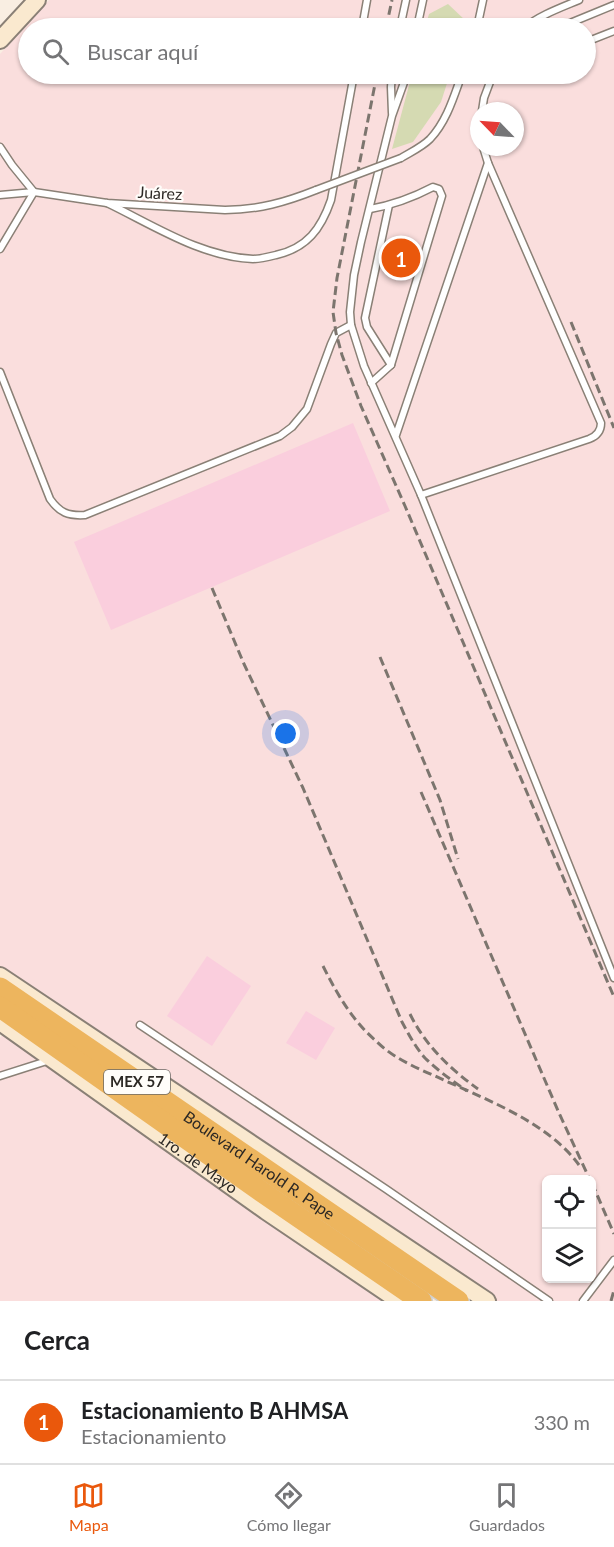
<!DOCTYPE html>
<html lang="es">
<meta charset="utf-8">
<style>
body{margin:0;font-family:Lato,sans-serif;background:#f6f6f6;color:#202124}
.controls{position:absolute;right:18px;bottom:18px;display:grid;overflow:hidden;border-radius:9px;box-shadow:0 2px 4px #0004}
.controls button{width:54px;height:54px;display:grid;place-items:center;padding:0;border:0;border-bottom:2px solid #e0e0e0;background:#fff;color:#202124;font:30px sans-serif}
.compass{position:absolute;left:470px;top:102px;width:54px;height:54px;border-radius:50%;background:#fff;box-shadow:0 2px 4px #0004;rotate:295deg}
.you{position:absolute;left:286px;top:734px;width:21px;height:21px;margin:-15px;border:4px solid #fff;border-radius:50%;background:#1a73e8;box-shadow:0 0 0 9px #1a73e833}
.badge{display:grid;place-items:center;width:39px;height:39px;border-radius:50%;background:#ea580c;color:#fff;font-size:20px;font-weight:700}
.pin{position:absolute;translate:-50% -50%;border:3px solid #fff;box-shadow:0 2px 6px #0006}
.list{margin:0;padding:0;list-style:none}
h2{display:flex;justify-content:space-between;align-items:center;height:78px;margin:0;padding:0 24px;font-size:26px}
h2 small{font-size:20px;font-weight:400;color:#757577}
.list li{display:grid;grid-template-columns:39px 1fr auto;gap:18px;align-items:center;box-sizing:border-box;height:84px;padding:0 24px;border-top:2px solid #e0e0e0}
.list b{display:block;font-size:22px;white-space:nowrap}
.list p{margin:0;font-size:20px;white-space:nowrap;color:#757577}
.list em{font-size:20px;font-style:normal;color:#757577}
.icon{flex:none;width:33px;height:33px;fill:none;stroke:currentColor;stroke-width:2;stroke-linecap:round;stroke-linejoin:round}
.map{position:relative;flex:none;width:614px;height:1301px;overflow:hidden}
.search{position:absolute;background:#fff;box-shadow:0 2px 4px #0004;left:18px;right:18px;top:18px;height:66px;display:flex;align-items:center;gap:15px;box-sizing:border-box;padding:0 21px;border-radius:33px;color:#757577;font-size:22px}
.sheet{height:162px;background:#fff}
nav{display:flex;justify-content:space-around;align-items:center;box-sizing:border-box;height:84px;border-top:2px solid #e0e0e0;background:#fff;font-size:16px;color:#757577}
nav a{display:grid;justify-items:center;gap:3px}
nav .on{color:#ea580c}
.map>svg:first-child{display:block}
.industrial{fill:#fadedd;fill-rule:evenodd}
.green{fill:#d5dab2}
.building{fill:#facedd}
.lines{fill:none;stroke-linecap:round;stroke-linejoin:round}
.lane-casing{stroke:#8a8076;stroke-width:9}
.secondary-casing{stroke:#8a8076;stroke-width:20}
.highway-casing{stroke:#d1d0cf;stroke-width:24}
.lane{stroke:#fff;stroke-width:6}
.secondary{stroke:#fae9cf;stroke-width:16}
.highway{stroke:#edb55e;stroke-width:21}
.rail{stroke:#7c756e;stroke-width:3;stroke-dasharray:9 4.5;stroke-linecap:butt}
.lane-bridge-casing{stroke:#8a8076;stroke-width:9;stroke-linecap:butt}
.lane-bridge{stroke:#fff;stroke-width:6}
.labels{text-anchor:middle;stroke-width:4.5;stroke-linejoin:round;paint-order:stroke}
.shield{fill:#fffdfa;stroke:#6b6864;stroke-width:1.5}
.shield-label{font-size:15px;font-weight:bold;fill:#2c2824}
.street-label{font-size:16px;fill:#2c2824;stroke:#fffdfa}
</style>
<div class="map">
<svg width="614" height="1301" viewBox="0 0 614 1301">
<rect width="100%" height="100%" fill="#f9eee2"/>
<g class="industrial">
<path d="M49,0H614V1301H441L0,998V54ZM28,28H586V74H28ZM479,111H515V147H479ZM546,1180H592V1278H546Z"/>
<polygon points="4,1033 390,1301 0,1301 0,1038"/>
</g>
<g class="green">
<polygon points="448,4 466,21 464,28 425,28 429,14"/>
<polygon points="412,74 450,74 441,102 413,142 392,149"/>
</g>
<g class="building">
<polygon points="353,423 390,511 111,630 74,542"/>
<polygon points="207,956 251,986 212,1046 167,1016"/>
<polygon points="306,1011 335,1028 316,1060 286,1043"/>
</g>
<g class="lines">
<defs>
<g id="lane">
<polyline points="362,28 367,0"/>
<polyline points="400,28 406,0"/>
<polyline points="417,28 423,0"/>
<polyline points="477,28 483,0"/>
<path d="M524,28C540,15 560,8 579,0"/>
<polyline points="558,28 614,5"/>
<polyline points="586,42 614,31"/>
<polyline points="407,74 392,116 361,242 354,275 350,312 351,325 364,366 421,495 614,978"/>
<polyline points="482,111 484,98 493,74"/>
<polyline points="392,113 391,87 392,74"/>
<polyline points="0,147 12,165 34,192 0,249"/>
<path d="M401,158C411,152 422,147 430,139C447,121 454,96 462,74"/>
<path d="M0,195L34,192L107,203L225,210C258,210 286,202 316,190"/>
<path d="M107,203C153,225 201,257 253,259C260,259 268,257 276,255C307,248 321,229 331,200L354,74"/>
<polyline points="389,205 365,318 367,327 391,365"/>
<path d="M370,209C393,205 412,198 433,187L439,189L442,196L391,365L371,383"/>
<path d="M0,372L50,499C60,513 68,516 85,515L280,436L292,427L307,409L331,344L336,333L351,325"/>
<polyline points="396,435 488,163"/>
<path d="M421,495L589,439C597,436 601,431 601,423L488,163L483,147"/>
<polyline points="140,1025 386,1189 549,1301"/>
<polyline points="0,1076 50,1060"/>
<polyline points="583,1301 614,1260"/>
</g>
<g id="secondary">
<polyline points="0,40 37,0"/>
<polyline points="0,976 487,1301"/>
<path id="s1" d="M0,1022L266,1211L399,1301"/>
</g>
<g id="highway">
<path id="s2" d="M0,988L458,1301"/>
<polyline points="0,1007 262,1192 421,1301"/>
</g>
</defs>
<use href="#lane" class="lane-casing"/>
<use href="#secondary" class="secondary-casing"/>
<use href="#highway" class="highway-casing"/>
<use href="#lane" class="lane"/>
<use href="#secondary" class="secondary"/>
<use href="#highway" class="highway"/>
<g class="rail">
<polyline points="386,28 392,0"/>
<polyline points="377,74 337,278 333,312 336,333 342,355 361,406 405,506 614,997"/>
<polyline points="571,322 614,428"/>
<path d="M212,588L244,664L303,788L402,1022C409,1035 416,1048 425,1058C438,1071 453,1081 467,1091"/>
<polyline points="380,657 440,800 458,859"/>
<polyline points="421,792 559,1113 590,1180"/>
<path d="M323,966C337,994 352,1020 376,1041C392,1057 414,1067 435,1076C482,1098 547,1121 579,1165"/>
<path d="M410,1014C425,1045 450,1069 478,1089"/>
<polyline points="592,1183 614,1234"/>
<polyline points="611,1301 614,1290"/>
</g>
<defs>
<polyline id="lane-bridge" points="316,190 401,158"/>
</defs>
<use href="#lane-bridge" class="lane-bridge-casing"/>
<use href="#lane-bridge" class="lane-bridge"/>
</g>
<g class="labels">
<rect class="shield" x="104" y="1070" width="66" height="24" rx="4.5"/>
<g class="shield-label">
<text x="137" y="1087">MEX 57</text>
</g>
<g class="street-label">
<text transform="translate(160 193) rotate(3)" y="6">Juárez</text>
<text dy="6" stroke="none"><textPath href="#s1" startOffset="243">1ro. de Mayo</textPath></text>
<text dy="6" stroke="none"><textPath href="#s2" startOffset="314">Boulevard Harold R. Pape</textPath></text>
</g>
</g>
</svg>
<div class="controls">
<button><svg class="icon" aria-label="locate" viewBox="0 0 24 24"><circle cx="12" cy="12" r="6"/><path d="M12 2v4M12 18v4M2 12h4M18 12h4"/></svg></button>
<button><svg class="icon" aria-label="layers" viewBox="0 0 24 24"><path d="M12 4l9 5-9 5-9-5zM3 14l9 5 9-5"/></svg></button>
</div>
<svg class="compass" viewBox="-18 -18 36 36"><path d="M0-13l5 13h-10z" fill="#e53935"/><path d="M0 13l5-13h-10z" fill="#757577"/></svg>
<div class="you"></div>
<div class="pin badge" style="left:401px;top:258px">1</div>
<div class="search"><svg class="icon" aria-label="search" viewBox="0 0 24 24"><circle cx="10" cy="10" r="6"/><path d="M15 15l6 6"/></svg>Buscar aquí</div>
</div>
<section class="sheet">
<h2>Cerca<small></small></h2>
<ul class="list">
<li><span class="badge">1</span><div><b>Estacionamiento B AHMSA</b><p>Estacionamiento</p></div><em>330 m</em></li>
</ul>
</section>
<nav>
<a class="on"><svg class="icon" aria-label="map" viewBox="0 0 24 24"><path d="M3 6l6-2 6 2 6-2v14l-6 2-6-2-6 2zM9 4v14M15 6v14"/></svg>Mapa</a>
<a><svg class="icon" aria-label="directions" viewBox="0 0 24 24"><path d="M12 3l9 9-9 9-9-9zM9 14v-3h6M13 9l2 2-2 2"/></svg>Cómo llegar</a>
<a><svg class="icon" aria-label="saved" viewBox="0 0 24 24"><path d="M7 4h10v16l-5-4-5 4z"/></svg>Guardados</a>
</nav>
